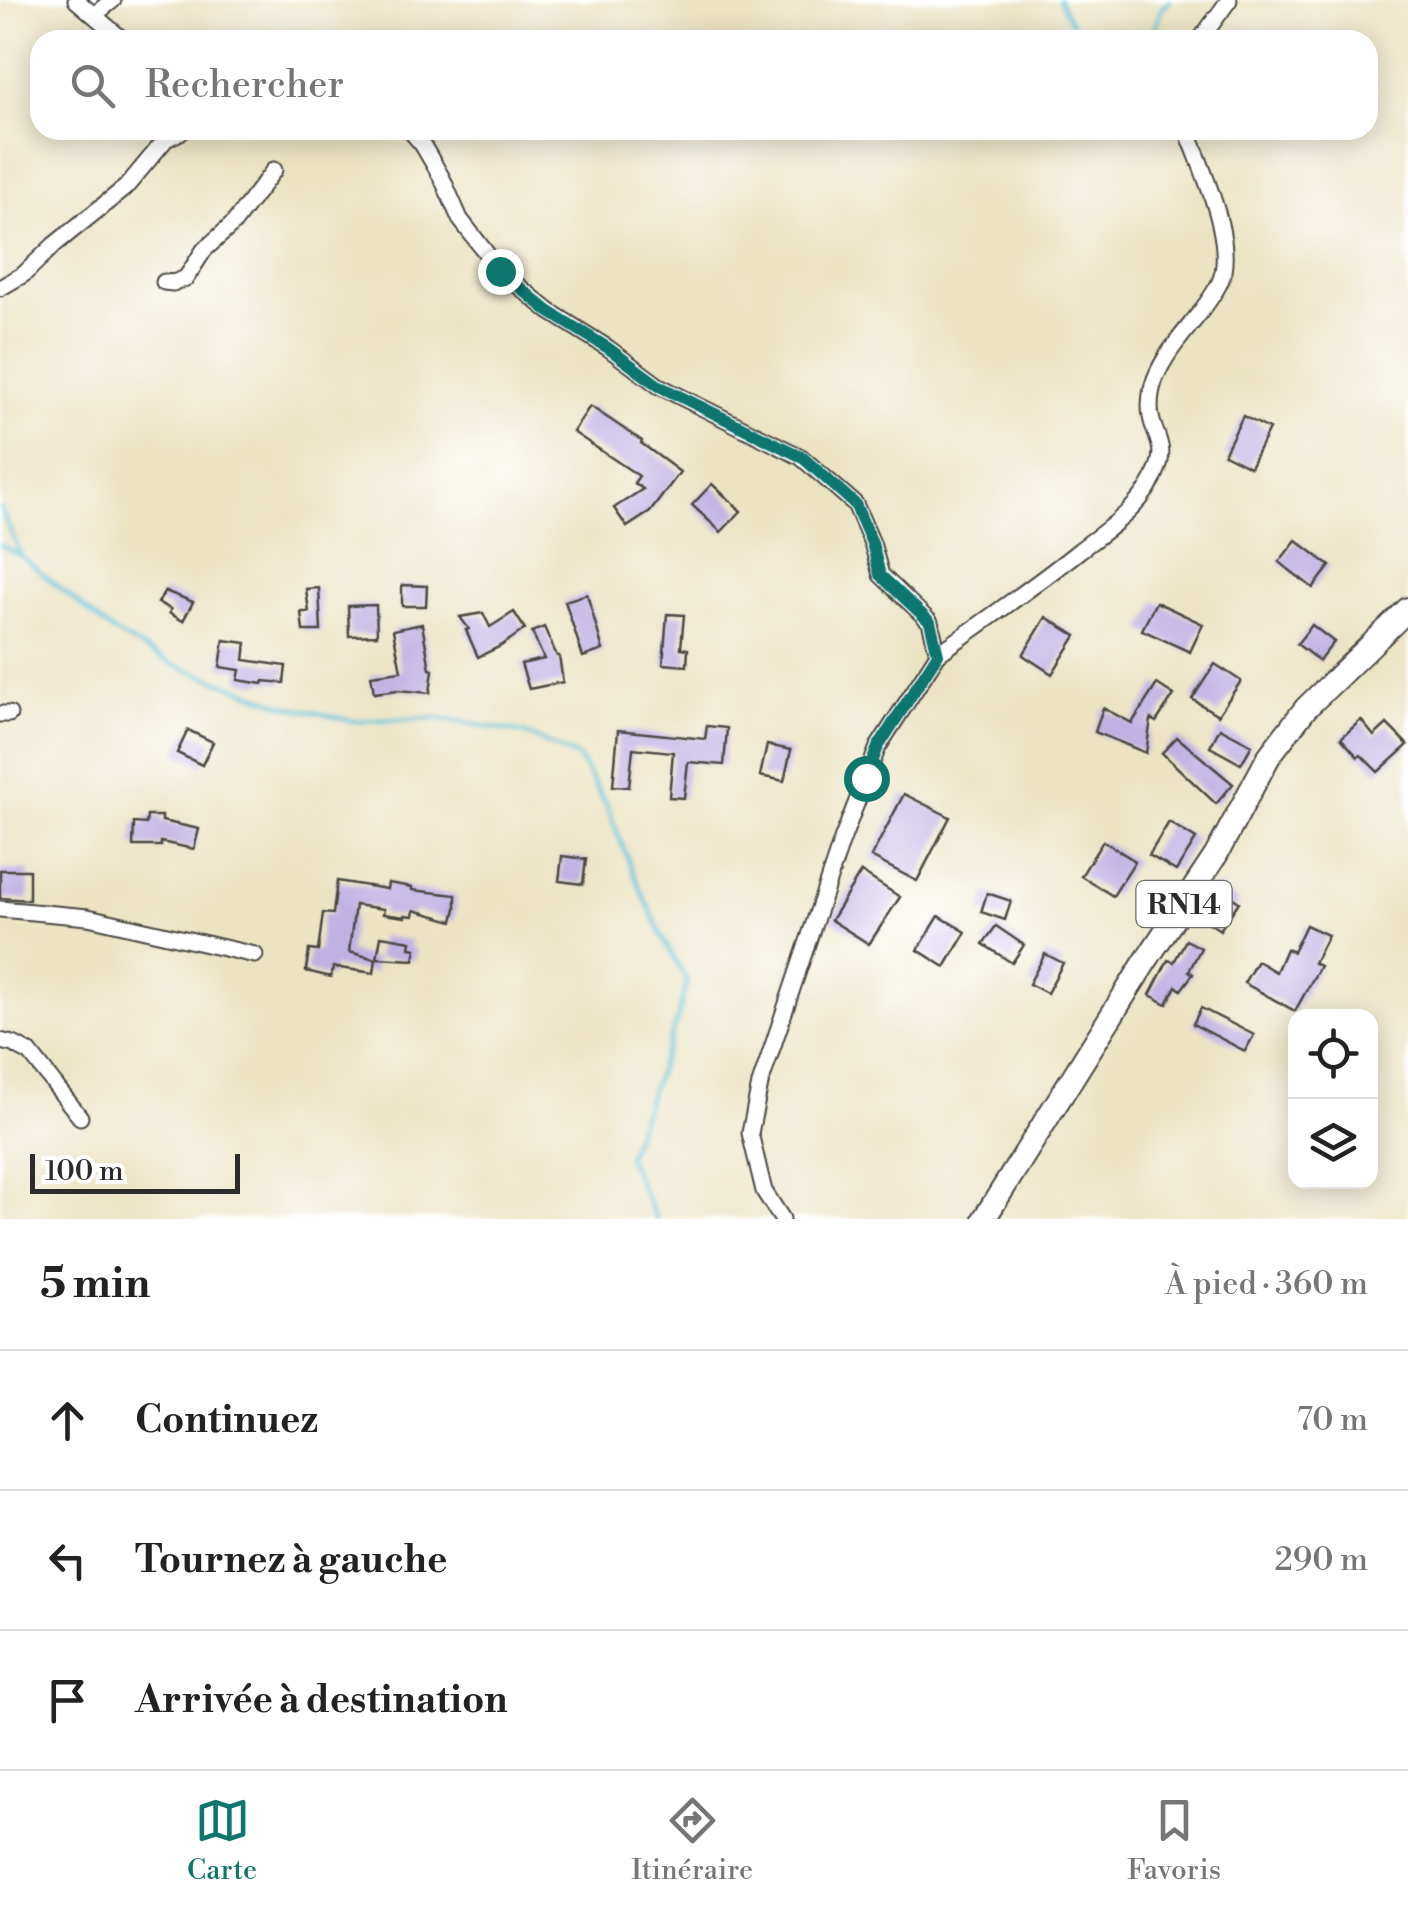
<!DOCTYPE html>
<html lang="fr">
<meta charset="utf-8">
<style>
body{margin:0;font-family:"Libre Bodoni",serif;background:#f6f6f6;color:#222}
.controls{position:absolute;right:30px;bottom:30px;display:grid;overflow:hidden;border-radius:20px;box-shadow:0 5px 25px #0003}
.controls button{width:90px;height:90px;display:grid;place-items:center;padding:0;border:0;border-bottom:2px solid #e0e0e0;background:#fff;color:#222;font:50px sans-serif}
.scale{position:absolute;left:30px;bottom:25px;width:210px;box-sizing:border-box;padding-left:10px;border:5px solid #2b2b2b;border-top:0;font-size:28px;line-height:35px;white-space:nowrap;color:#2b2b2b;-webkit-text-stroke:8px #fff;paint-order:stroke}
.stop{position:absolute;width:30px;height:30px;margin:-22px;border:8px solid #0f766e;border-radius:50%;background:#fff}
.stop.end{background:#0f766e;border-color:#fff;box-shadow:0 2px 10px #0008}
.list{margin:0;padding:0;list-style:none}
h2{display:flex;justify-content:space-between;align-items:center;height:130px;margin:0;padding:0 40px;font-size:42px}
h2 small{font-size:32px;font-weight:400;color:#767676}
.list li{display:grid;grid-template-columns:65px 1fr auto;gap:30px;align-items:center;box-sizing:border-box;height:140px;padding:0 40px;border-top:2px solid #e0e0e0}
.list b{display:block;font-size:38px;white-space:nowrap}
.list em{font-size:32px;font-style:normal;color:#767676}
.icon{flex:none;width:55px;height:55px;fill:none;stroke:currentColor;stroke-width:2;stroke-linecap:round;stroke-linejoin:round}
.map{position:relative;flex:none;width:1408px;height:1219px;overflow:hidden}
.search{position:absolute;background:#fff;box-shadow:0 5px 25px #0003;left:30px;right:30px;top:30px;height:110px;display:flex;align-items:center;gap:25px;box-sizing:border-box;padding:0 35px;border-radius:30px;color:#767676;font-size:38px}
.sheet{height:550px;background:#fff}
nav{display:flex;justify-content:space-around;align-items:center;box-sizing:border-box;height:140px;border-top:2px solid #e0e0e0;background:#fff;font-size:28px;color:#767676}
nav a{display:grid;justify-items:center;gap:5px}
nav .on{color:#0f766e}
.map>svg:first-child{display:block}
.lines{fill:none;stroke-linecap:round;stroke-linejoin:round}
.stream{stroke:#58bfd6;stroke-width:4}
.building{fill:#c0b1e3}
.minor-casing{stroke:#484742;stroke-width:19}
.highway-casing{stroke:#484742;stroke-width:26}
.minor{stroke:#fff;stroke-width:15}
.highway{stroke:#fff;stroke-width:22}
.route{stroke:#0f766e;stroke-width:12}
.labels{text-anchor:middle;stroke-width:9;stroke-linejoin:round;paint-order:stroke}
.shield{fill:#fff;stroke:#6b6b6b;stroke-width:2.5}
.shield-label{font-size:28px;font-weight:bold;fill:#2b2b2b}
</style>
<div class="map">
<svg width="1408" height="1219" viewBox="0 0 1408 1219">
<rect width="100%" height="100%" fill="#fff"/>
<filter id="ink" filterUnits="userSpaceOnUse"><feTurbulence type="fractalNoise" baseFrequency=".01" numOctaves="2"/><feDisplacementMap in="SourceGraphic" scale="20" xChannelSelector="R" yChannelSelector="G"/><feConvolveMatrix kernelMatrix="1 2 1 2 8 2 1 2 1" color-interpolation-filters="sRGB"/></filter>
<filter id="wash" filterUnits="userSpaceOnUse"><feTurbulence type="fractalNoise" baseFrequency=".0048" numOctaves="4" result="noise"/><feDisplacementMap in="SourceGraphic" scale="40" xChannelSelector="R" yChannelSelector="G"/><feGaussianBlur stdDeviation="2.25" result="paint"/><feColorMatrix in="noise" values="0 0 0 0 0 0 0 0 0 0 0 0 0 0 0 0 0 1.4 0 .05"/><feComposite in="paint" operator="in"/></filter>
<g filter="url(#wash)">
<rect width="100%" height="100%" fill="#ebe3c2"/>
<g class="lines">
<g class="stream">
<polyline points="1059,0 1078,36 1090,40"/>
<polyline points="1150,40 1162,8 1170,0"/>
<polyline points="0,508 22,557"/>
<polyline points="0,545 22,557 113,632 172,664 283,705 353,721 437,718 524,733 578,757 606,804 634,875 666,944 687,981 678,1017 627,1157 656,1219"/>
</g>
</g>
<g id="blocks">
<g class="building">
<polygon points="590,406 642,441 641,443 680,472 650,512 627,527 614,508 643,489 634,483 639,476 573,432"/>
<polygon points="1243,416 1269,429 1250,467 1224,454"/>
<polygon points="712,484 741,511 721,532 692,505"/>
<polygon points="1296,540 1330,566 1313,588 1279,562"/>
<polygon points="402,585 427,586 426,606 402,606"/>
<polygon points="319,588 321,631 303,631 301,612 309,612 306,589"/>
<polygon points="165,591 193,602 183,621 169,613 171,609 158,603"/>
<polygon points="587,594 603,650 583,657 565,601"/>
<polygon points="1156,602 1203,624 1190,652 1142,630"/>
<polygon points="376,605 377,635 349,636 348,606"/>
<polygon points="514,612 525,629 501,646 478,657 466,630 469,629 460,617 483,613 490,627"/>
<polygon points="667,614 684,615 681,648 688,649 687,666 663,664"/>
<polygon points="1046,617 1076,636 1052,674 1023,655"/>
<polygon points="422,624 430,669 433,670 430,693 398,690 374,693 371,675 401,671 393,630"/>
<polygon points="1312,625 1334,642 1319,661 1297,644"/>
<polygon points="544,627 557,656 559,656 563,682 529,689 521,664 544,659 532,632"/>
<polygon points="224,640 246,643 244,660 286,666 284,683 264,681 263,684 238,680 240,670 220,667"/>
<polygon points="1215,664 1241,681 1218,715 1192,699"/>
<polygon points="1157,684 1174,695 1156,722 1151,719 1146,753 1095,732 1103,708 1132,723"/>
<polygon points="1361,720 1374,736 1387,724 1408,745 1378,772 1361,755 1358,757 1341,738"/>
<polygon points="707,726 727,728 724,765 688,762 684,798 669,797 673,752 633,748 629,787 613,786 618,730 705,739"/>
<polygon points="1220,728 1252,745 1241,764 1210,747"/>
<polygon points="188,730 213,742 202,765 177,753"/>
<polygon points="1177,737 1233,784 1216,804 1162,753"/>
<polygon points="767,745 791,750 784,781 760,776"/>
<polygon points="904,794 950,817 917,881 871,857"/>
<polygon points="147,816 162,816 162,821 199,829 194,849 161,842 161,846 133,846 134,823 146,824"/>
<polygon points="1169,822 1196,839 1176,871 1149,855"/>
<polygon points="1103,841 1135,861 1113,896 1081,876"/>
<polygon points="562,856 586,859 583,884 559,881"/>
<polygon points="0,870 29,870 29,900 0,898"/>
<polygon points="861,872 900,897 869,944 831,920"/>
<polygon points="337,881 387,889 388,883 412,887 412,890 456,895 456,908 453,921 414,910 413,916 405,915 405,917 383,914 384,909 355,905 349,952 376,959 374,973 333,967 331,977 306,971 309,950 318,951 323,913 333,914"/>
<polygon points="1216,886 1239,902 1220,930 1197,915"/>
<polygon points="987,893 1011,901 1005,920 981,912"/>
<polygon points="939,916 966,932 945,967 918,950"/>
<polygon points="1306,925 1328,935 1314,963 1320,966 1295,1011 1244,983 1257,961 1276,972 1286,949 1293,952"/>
<polygon points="996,926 1024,945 1012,963 983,944"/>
<polygon points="381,936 411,941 410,948 416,949 414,960 377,958"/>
<polygon points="1186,940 1201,948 1189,971 1193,974 1181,990 1176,986 1167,1004 1150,995 1168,960 1174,962"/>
<polygon points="1045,954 1063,963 1047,993 1029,984"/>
<polygon points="1201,1008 1254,1035 1245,1051 1193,1024"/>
</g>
</g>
</g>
<g filter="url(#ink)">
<use href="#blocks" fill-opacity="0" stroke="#484742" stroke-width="2.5"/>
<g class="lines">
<defs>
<g id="minor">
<polyline points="76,0 123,40"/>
<polyline points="94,15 113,0"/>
<polyline points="1200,40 1229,0"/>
<polyline points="410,130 422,144 442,178 460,219 500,271 549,311 608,348 659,386 801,457 855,504 872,543 881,575 930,622 938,654 878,747 842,840 760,1084 750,1133 764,1191 782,1219"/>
<polyline points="164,282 173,283 186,278 204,250 233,224 274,170"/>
<polyline points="0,288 24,274 54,245 126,187 166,139 184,130"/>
<path d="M938,654C986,620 1034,587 1080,550C1109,528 1146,504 1158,468C1166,446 1155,437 1151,417C1149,405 1151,390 1155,379C1169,343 1202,317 1219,284C1238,246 1201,167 1187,130"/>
<polyline points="0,714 9,714"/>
<polyline points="0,909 88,917 255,955"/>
<polyline points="0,1041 13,1044 30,1053 80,1117"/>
</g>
<polyline id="highway" points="984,1219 1145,962 1216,855 1269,756 1306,708 1408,609"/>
</defs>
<use href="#minor" class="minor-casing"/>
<use href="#highway" class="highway-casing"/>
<use href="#minor" class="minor"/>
<use href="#highway" class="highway"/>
</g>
</g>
<g class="lines" filter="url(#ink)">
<polyline class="route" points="500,271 548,311 608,348 659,386 802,457 855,504 872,543 880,575 930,622 938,654 878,747 866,778"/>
</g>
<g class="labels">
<rect class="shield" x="1136.5" y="881" width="95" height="46" rx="8"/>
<g class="shield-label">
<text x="1184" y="914">RN14</text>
</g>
</g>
</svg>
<div class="controls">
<button><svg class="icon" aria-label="locate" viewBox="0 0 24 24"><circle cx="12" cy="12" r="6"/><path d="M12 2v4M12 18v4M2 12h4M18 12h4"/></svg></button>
<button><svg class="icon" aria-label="layers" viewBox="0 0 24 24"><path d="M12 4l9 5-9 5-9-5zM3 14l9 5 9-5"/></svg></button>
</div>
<div class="scale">100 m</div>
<div class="stop" style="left:866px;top:778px"></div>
<div class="stop end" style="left:500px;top:271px"></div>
<div class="search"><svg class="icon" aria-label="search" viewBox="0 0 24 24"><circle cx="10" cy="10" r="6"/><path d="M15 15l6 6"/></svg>Rechercher</div>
</div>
<section class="sheet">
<h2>5 min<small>À pied · 360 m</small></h2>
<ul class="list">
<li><svg class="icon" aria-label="ahead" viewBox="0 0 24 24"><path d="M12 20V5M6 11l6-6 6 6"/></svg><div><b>Continuez</b></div><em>70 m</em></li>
<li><svg class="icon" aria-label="left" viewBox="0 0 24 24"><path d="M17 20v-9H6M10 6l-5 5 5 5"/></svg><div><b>Tournez à gauche</b></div><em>290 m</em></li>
<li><svg class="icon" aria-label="arrive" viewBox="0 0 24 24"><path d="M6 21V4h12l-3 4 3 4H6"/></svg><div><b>Arrivée à destination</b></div></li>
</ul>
</section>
<nav>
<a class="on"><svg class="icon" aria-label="map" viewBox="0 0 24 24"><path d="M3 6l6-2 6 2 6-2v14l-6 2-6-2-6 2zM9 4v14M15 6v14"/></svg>Carte</a>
<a><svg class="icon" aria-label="directions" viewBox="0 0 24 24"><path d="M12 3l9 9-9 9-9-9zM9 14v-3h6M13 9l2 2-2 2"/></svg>Itinéraire</a>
<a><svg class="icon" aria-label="saved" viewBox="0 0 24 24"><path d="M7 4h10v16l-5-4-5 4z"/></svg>Favoris</a>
</nav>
